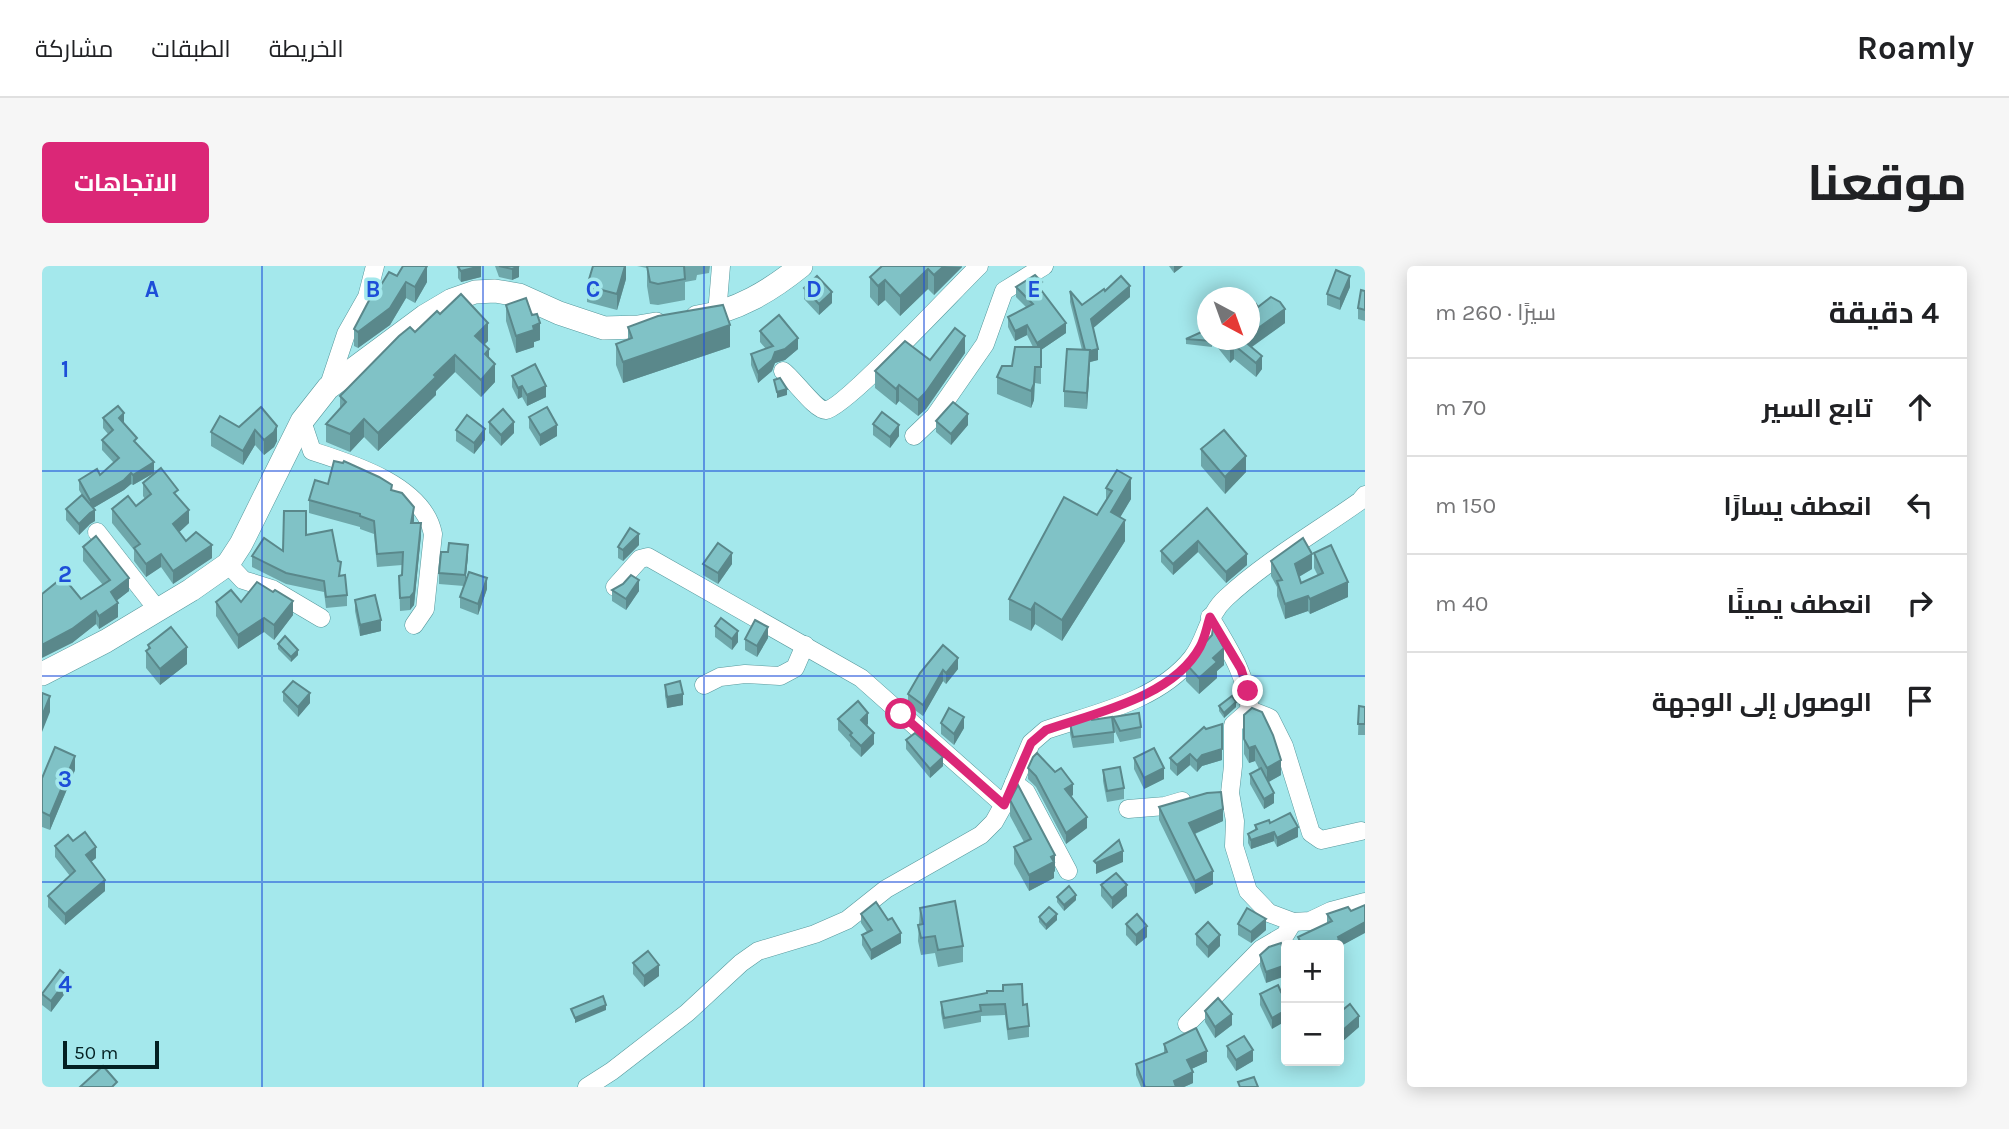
<!DOCTYPE html>
<html lang="ar">
<meta charset="utf-8">
<style>
body{margin:0;font-family:Karla,Cairo,sans-serif;background:#f6f6f6;color:#202124;direction:rtl}
.controls{position:absolute;right:21px;bottom:21px;display:grid;overflow:hidden;border-radius:7px;box-shadow:0 4px 18px #0003}
.controls button{width:63px;height:63px;display:grid;place-items:center;padding:0;border:0;border-bottom:2px solid #e0e0e0;background:#fff;color:#202124;font:35px sans-serif}
.compass{position:absolute;left:1155px;top:21px;width:63px;height:63px;border-radius:50%;background:#fff;box-shadow:0 4px 18px #0003;rotate:139deg}
.scale{position:absolute;left:21px;bottom:18px;width:96px;box-sizing:border-box;padding-left:7px;border:4px solid #042022;border-top:0;font-size:19px;line-height:24px;white-space:nowrap;color:#042022;-webkit-text-stroke:5px #a4e8ec;paint-order:stroke}
.stop{position:absolute;width:21px;height:21px;margin:-16px;border:5px solid #db2777;border-radius:50%;background:#fff}
.stop.end{background:#db2777;border-color:#fff;box-shadow:0 2px 7px #0008}
.list{margin:0;padding:0;list-style:none}
h2{display:flex;justify-content:space-between;align-items:center;height:91px;margin:0;padding:0 28px;font-size:30px}
h2 small{font-size:23px;font-weight:400;color:#757577}
.list li{display:grid;grid-template-columns:46px 1fr auto;gap:21px;align-items:center;box-sizing:border-box;height:98px;padding:0 28px;border-top:2px solid #e0e0e0}
.list b{display:block;font-size:26px;white-space:nowrap}
.list em{font-size:23px;font-style:normal;color:#757577}
.icon{flex:none;width:38px;height:38px;fill:none;stroke:currentColor;stroke-width:2;stroke-linecap:round;stroke-linejoin:round}
.map{position:relative;flex:none;width:1323px;height:821px;overflow:hidden;direction:ltr;border-radius:7px}
header{display:flex;align-items:center;gap:42px;box-sizing:border-box;height:98px;padding:0 35px;background:#fff;border-bottom:2px solid #e0e0e0}
header strong{font-size:33px}
nav{display:flex;gap:38px;margin-inline-start:auto;font-size:24px}
.intro{display:flex;align-items:center;justify-content:space-between;box-sizing:border-box;height:168px;padding:0 42px}
h1{margin:0;font-size:49px}
.button{padding:18px 32px;border-radius:7px;background:#db2777;color:#fff;font-size:24px;font-weight:700}
main{display:flex;gap:42px;padding:0 42px}
aside{flex:1;background:#fff;border-radius:7px;box-shadow:0 4px 18px #0003}
.map>svg:first-child{display:block}
.lines{fill:none;stroke-linecap:round;stroke-linejoin:round}
.minor-casing{stroke:#56989c;stroke-width:19}
.major-casing{stroke:#56989c;stroke-width:24}
.minor{stroke:#fff;stroke-width:18}
.major{stroke:#fff;stroke-width:23}
.wall{fill:#6ea7aa}
.shaded-wall{fill:#5a888b}
.building{fill:#80c2c6;stroke:#5a888b;stroke-width:2}
.route{stroke:#db2777;stroke-width:9}
.grid{fill:none;stroke:#1d4ed8;stroke-width:2;stroke-opacity:0.55}
.grid-label{font-size:23px;text-anchor:middle;font-weight:bold;fill:#1d4ed8;stroke:#a4e8ec;stroke-width:7;stroke-linejoin:round;paint-order:stroke}
</style>
<header>
<strong>Roamly</strong>
<nav><a>الخريطة</a><a>الطبقات</a><a>مشاركة</a></nav>
</header>
<div class="intro"><h1>موقعنا</h1><a class="button">الاتجاهات</a></div>
<main>
<aside>
<h2>4 دقيقة<small>سيرًا · 260 m</small></h2>
<ul class="list">
<li><svg class="icon" aria-label="ahead" viewBox="0 0 24 24"><path d="M12 20V5M6 11l6-6 6 6"/></svg><div><b>تابع السير</b></div><em>70 m</em></li>
<li><svg class="icon" aria-label="left" viewBox="0 0 24 24"><path d="M17 20v-9H6M10 6l-5 5 5 5"/></svg><div><b>انعطف يسارًا</b></div><em>150 m</em></li>
<li><svg class="icon" aria-label="right" viewBox="0 0 24 24"><path d="M7 20v-9h11M14 6l5 5-5 5"/></svg><div><b>انعطف يمينًا</b></div><em>40 m</em></li>
<li><svg class="icon" aria-label="arrive" viewBox="0 0 24 24"><path d="M6 21V4h12l-3 4 3 4H6"/></svg><div><b>الوصول إلى الوجهة</b></div></li>
</ul>
</aside>
<div class="map">
<svg width="1323" height="821" viewBox="0 0 1323 821">
<rect width="100%" height="100%" fill="#a4e8ec"/>
<g class="lines">
<defs>
<g id="minor">
<polyline points="675,48 679,0"/>
<path d="M741,105C751,112 774,145 784,144C803,142 915,21 937,0"/>
<polyline points="286,122 304,68 325,31 333,0"/>
<path d="M260,155L270,185C311,198 382,220 391,268L383,343L372,359"/>
<polyline points="872,170 893,150 943,78 962,25 1002,0"/>
<polyline points="55,266 115,343"/>
<polyline points="186,298 201,314 230,323 279,352"/>
<polyline points="573,321 598,293 606,291 819,412 962,539"/>
<path d="M1168,351C1187,383 1203,406 1208,444L1191,459V500L1188,527L1193,555L1192,580L1206,625L1227,647L1251,656L1268,655L1289,645L1323,636"/>
<polyline points="662,419 678,411 703,408 738,410 753,402 763,379"/>
<polyline points="1208,444 1228,452 1242,480 1269,567 1279,574 1319,565"/>
<polyline points="972,517 984,526 1026,605"/>
<polyline points="1086,543 1123,540 1140,535"/>
<polyline points="1145,758 1219,683 1243,669 1251,656"/>
<path d="M545,821L570,805L645,747L699,697L716,685L773,668L805,654L844,623L939,569L952,556L966,531L989,477L1004,464C1054,447 1116,435 1150,392C1165,373 1165,349 1184,332C1224,295 1273,267 1318,235L1323,229"/>
</g>
<g id="major">
<path d="M655,51C695,45 728,25 759,0"/>
<polyline points="0,408 64,375 149,324 186,298 199,278 260,155 286,122 383,50 410,34 433,26 453,25 477,29 517,47 562,62 596,61 614,58"/>
</g>
</defs>
<use href="#minor" class="minor-casing"/>
<use href="#major" class="major-casing"/>
<use href="#minor" class="minor"/>
<use href="#major" class="major"/>
</g>
<g class="wall">
<polygon points="453,0 477,0 477,11 470,14 457,11"/>
<polygon points="584,0 584,13 575,44 545,36 545,20"/>
<polygon points="595,0 668,0 667,7 655,9 654,14 643,16 643,34 616,39 608,38 605,20 605,2"/>
<polygon points="840,0 920,0 920,1 892,29 886,23 858,50 843,34 836,40 828,31 828,11"/>
<polygon points="1127,0 1141,0 1132,7"/>
<polygon points="416,1 439,11 419,16 416,12"/>
<polygon points="355,10 385,16 373,37 364,32 348,59 316,82 312,80 312,63 334,27"/>
<polygon points="974,21 1000,25 1024,67 999,84 999,118 993,117 992,134 989,142 955,128 955,111 970,100 991,81 985,69 973,75 966,61 966,51 985,42 974,31"/>
<polygon points="1308,21 1298,44 1285,39 1285,28"/>
<polygon points="762,22 790,37 777,49 762,33"/>
<polygon points="1028,25 1040,39 1063,25 1088,31 1051,62 1056,94 1048,96 1045,143 1022,141 1022,125 1040,84 1028,36"/>
<polygon points="1323,25 1323,55 1316,53 1316,42"/>
<polygon points="464,39 490,49 498,74 492,76 492,81 474,87 464,55"/>
<polygon points="1216,41 1243,57 1210,81 1220,103 1214,111 1192,93 1188,97 1176,82 1176,74 1208,74"/>
<polygon points="398,48 446,75 443,78 453,116 439,131 413,106 394,125 394,129 336,185 322,171 308,186 284,176 284,158 298,144 298,130 373,66"/>
<polygon points="586,61 688,81 581,117 574,99 574,78 586,74"/>
<polygon points="718,65 756,83 743,94 733,97 730,105 716,117 709,99 709,88 724,83 718,76"/>
<polygon points="1144,73 1170,74 1170,81 1144,78"/>
<polygon points="923,87 884,143 876,150 857,135 854,139 833,122 833,105"/>
<polygon points="470,110 504,131 485,140 480,131 476,133 470,121"/>
<polygon points="219,141 235,175 232,181 222,189 213,179 201,199 169,180 169,166 197,161"/>
<polygon points="487,151 515,170 498,180 487,162"/>
<polygon points="61,152 82,158 112,207 91,219 89,218 82,224 51,242 53,255 48,258 37,269 24,254 24,243 40,229 37,224 37,214 58,209 72,197 60,184 60,174 66,168 61,162"/>
<polygon points="894,155 926,159 909,179 894,166"/>
<polygon points="447,156 472,167 459,180 447,167"/>
<polygon points="831,158 857,170 848,182 831,169"/>
<polygon points="414,164 443,174 432,188 414,175"/>
<polygon points="1159,183 1204,206 1183,228 1159,200"/>
<polygon points="101,217 136,232 147,257 137,266 144,275 170,292 131,318 119,301 104,311 92,295 92,284 70,257 70,243 94,240 103,233 101,230"/>
<polygon points="286,218 349,224 372,254 372,257 379,269 372,339 368,344 358,345 357,310 360,309 360,299 335,301 332,268 318,263 318,261 267,247 267,234"/>
<polygon points="1064,222 1089,233 1078,251 1083,275 1020,375 993,358 989,365 967,354 967,333 1055,249 1064,235"/>
<polygon points="1165,242 1205,299 1184,317 1156,286 1131,309 1119,296 1119,285"/>
<polygon points="264,269 298,310 305,329 305,340 284,342 282,326 244,318 210,301 210,290 241,285"/>
<polygon points="597,279 581,295 576,292 576,281"/>
<polygon points="41,281 87,325 74,335 76,351 57,363 54,358 30,377 39,333 61,319 41,295"/>
<polygon points="1272,287 1306,331 1268,348 1266,345 1243,353 1235,330 1235,321 1229,310 1229,295 1270,303 1257,311 1259,317 1276,310 1272,302"/>
<polygon points="426,290 423,317 445,323 436,349 418,342 418,331 422,320 397,318 397,307"/>
<polygon points="661,298 690,298 676,318 661,309"/>
<polygon points="570,324 597,325 584,344 570,335"/>
<polygon points="313,334 339,365 318,370 313,345"/>
<polygon points="174,336 199,336 251,349 232,374 222,366 196,383 174,350"/>
<polygon points="673,360 696,376 690,384 673,371"/>
<polygon points="726,372 715,391 703,384 703,373"/>
<polygon points="236,378 256,389 249,396 236,383"/>
<polygon points="106,379 145,398 118,419 104,402 104,385 106,383"/>
<polygon points="1144,398 1182,399 1175,405 1175,412 1157,428 1144,415"/>
<polygon points="916,403 904,418 901,415 881,450 866,439 866,428 878,407"/>
<polygon points="623,419 641,439 625,442 623,430"/>
<polygon points="241,426 268,437 256,451 241,435"/>
<polygon points="1177,440 1194,441 1182,452 1177,445"/>
<polygon points="1317,440 1323,441 1323,469 1316,469"/>
<polygon points="1202,449 1239,509 1226,516 1232,537 1222,543 1208,518 1208,508 1217,503 1213,495 1207,497 1202,488"/>
<polygon points="1071,451 1099,461 1099,472 1078,476 1072,463 1072,477 1031,482 1028,468 1028,457 1050,454 1071,460"/>
<polygon points="796,453 826,458 825,459 832,478 819,491 808,480 808,477 796,464"/>
<polygon points="899,457 922,462 912,479 899,468"/>
<polygon points="1162,461 1180,494 1160,500 1155,506 1148,499 1135,510 1128,503 1128,492"/>
<polygon points="864,474 901,500 888,512 864,483"/>
<polygon points="1092,492 1122,513 1102,523 1092,503"/>
<polygon points="986,502 1031,529 1029,530 1045,562 1024,578 994,521 986,513"/>
<polygon points="33,504 8,564 0,561 0,512"/>
<polygon points="1061,504 1082,522 1082,533 1065,536 1061,515"/>
<polygon points="968,534 1013,605 1012,606 1012,612 987,625 972,598 972,581 982,576 968,550"/>
<polygon points="1117,541 1181,555 1153,568 1171,618 1153,628 1117,554"/>
<polygon points="1228,557 1256,571 1235,581 1232,575 1209,583 1206,577 1206,568 1213,564 1213,559"/>
<polygon points="31,575 54,592 49,596 63,625 23,659 6,641 6,630 28,610 13,591 13,580"/>
<polygon points="1059,619 1085,630 1070,643 1059,630"/>
<polygon points="1015,631 1034,634 1022,645 1015,636"/>
<polygon points="878,642 921,680 921,696 896,701 893,687 879,689 876,675"/>
<polygon points="819,648 859,677 829,694 820,679 820,669 825,666 819,657"/>
<polygon points="1285,648 1318,669 1297,681 1297,685 1297,679 1256,679 1256,671 1285,657"/>
<polygon points="997,651 1015,654 1004,664 997,656"/>
<polygon points="1084,658 1105,671 1094,680 1084,669"/>
<polygon points="1196,658 1224,664 1209,677 1196,669"/>
<polygon points="1154,668 1178,680 1166,692 1154,679"/>
<polygon points="1227,681 1224,717 1218,700 1218,689"/>
<polygon points="591,697 617,710 602,721 591,708"/>
<polygon points="27,722 9,746 0,739 0,728"/>
<polygon points="1239,726 1230,763 1218,739 1218,728"/>
<polygon points="899,736 981,739 987,760 987,771 966,774 963,749 939,750 939,756 902,763 899,747"/>
<polygon points="1163,745 1190,759 1173,772 1163,756"/>
<polygon points="1297,747 1317,761 1301,775 1297,770"/>
<polygon points="1122,778 1165,796 1149,803 1151,817 1142,821 1099,821 1094,809 1094,798 1122,787"/>
<polygon points="1185,780 1211,795 1194,805 1185,791"/>
</g>
<g class="shaded-wall">
<polygon points="385,0 385,16 373,37 373,21"/>
<polygon points="439,0 439,11 419,16 419,5"/>
<polygon points="477,0 477,11 470,14 470,3"/>
<polygon points="583,0 584,0 584,13 575,44 575,28"/>
<polygon points="902,0 920,1 892,29 892,9"/>
<polygon points="1132,0 1141,0 1132,7"/>
<polygon points="886,3 886,23 858,50 858,30"/>
<polygon points="1308,10 1308,21 1298,44 1298,33"/>
<polygon points="843,14 843,34 836,40 836,20"/>
<polygon points="364,16 364,32 348,59 316,82 316,66"/>
<polygon points="1088,20 1088,31 1049,64 1049,53"/>
<polygon points="790,26 790,37 777,49 777,38"/>
<polygon points="1243,43 1243,57 1201,87 1201,74 1208,74 1208,68"/>
<polygon points="446,57 446,75 433,87 433,70"/>
<polygon points="498,57 498,74 492,76 492,81 474,87 474,70 491,60"/>
<polygon points="1024,57 1024,67 999,84 999,118 999,84 995,87 995,77"/>
<polygon points="688,59 688,81 581,117 581,96"/>
<polygon points="985,59 985,69 973,75 973,65"/>
<polygon points="923,70 923,87 884,143 876,150 876,134"/>
<polygon points="756,72 756,83 743,94 733,97 730,105 716,117 716,106 733,86"/>
<polygon points="1192,79 1192,93 1188,97 1188,83"/>
<polygon points="447,83 447,100 443,88"/>
<polygon points="1056,83 1056,94 1048,96 1045,143 1043,86"/>
<polygon points="413,89 413,106 394,125 394,129 336,185 336,167"/>
<polygon points="1220,90 1220,103 1214,111 1214,97"/>
<polygon points="453,98 453,116 439,131 439,114"/>
<polygon points="993,101 992,134 989,142 989,125"/>
<polygon points="857,119 857,135 854,139 854,123"/>
<polygon points="480,120 480,131 476,133 476,122"/>
<polygon points="504,120 504,131 485,140 485,129"/>
<polygon points="745,123 745,129 735,132 735,126"/>
<polygon points="82,147 82,158 77,152"/>
<polygon points="926,148 926,159 909,179 909,168"/>
<polygon points="322,153 322,171 308,186 308,168"/>
<polygon points="472,156 472,167 459,180 459,169"/>
<polygon points="515,159 515,170 498,180 498,169"/>
<polygon points="857,159 857,170 848,182 848,171"/>
<polygon points="235,160 235,175 232,181 222,189 222,174"/>
<polygon points="443,163 443,174 432,188 432,177"/>
<polygon points="213,164 213,179 201,199 201,185"/>
<polygon points="1204,190 1204,206 1183,228 1183,211"/>
<polygon points="112,196 112,207 91,219 91,209"/>
<polygon points="89,207 89,218 82,224 48,244 48,234"/>
<polygon points="1089,212 1089,233 1069,267 1069,246"/>
<polygon points="372,241 372,254 369,270 369,257"/>
<polygon points="53,244 53,255 48,258 37,269 37,258 48,247"/>
<polygon points="147,244 147,257 131,272 131,258"/>
<polygon points="1083,254 1083,275 1020,375 1020,354"/>
<polygon points="379,257 379,269 372,339 368,344 368,331"/>
<polygon points="597,268 597,279 581,295 581,284"/>
<polygon points="1156,275 1156,286 1131,309 1131,298"/>
<polygon points="170,279 170,292 131,318 131,305"/>
<polygon points="426,279 426,290 423,320 423,309"/>
<polygon points="690,287 690,298 676,318 676,307"/>
<polygon points="119,288 119,301 104,311 104,298"/>
<polygon points="1205,288 1205,299 1184,317 1184,306"/>
<polygon points="1270,288 1270,303 1253,313 1253,298"/>
<polygon points="87,312 87,325 69,339 69,326"/>
<polygon points="445,312 445,323 436,349 436,338"/>
<polygon points="597,314 597,325 584,344 584,333"/>
<polygon points="1306,316 1306,331 1268,348 1268,333"/>
<polygon points="1266,330 1266,345 1243,353 1243,338"/>
<polygon points="251,335 251,349 232,374 232,359"/>
<polygon points="76,337 76,351 57,363 57,350"/>
<polygon points="993,337 993,358 989,365 989,344"/>
<polygon points="54,345 54,358 30,377 0,392 0,379"/>
<polygon points="222,352 222,366 196,383 196,369"/>
<polygon points="339,354 339,365 318,370 318,359"/>
<polygon points="726,361 726,372 715,391 715,380"/>
<polygon points="696,365 696,376 690,384 690,373"/>
<polygon points="145,381 145,398 118,419 118,403"/>
<polygon points="1182,382 1182,399 1175,405 1175,412 1157,428 1157,412 1171,392"/>
<polygon points="256,384 256,389 249,396 249,391"/>
<polygon points="916,392 916,403 904,418 904,407"/>
<polygon points="901,404 901,415 881,450 881,439"/>
<polygon points="268,427 268,437 256,451 256,441"/>
<polygon points="641,428 641,439 625,442 625,431"/>
<polygon points="8,430 8,446 0,466 0,450"/>
<polygon points="1194,436 1194,441 1182,452 1182,447"/>
<polygon points="826,447 826,458 819,465 819,454"/>
<polygon points="922,451 922,462 912,479 912,468"/>
<polygon points="832,467 832,478 819,491 819,480"/>
<polygon points="1213,480 1213,495 1207,497 1207,482"/>
<polygon points="1180,483 1180,494 1160,500 1155,506 1155,495 1160,489"/>
<polygon points="1148,488 1148,499 1135,510 1135,499"/>
<polygon points="33,490 33,504 8,564 8,550"/>
<polygon points="901,491 901,500 888,512 888,503"/>
<polygon points="1239,494 1239,509 1225,517 1225,502"/>
<polygon points="1122,502 1122,513 1102,523 1102,512"/>
<polygon points="1031,518 1031,529 1023,534 1023,523"/>
<polygon points="1232,527 1232,537 1222,543 1222,533"/>
<polygon points="1181,543 1181,555 1147,570 1147,557"/>
<polygon points="1045,551 1045,562 1024,578 1024,567"/>
<polygon points="1256,561 1256,571 1235,581 1235,572"/>
<polygon points="1232,566 1232,575 1209,583 1209,574"/>
<polygon points="54,581 54,592 44,600 44,589"/>
<polygon points="1081,585 1081,596 1054,608 1054,597"/>
<polygon points="1013,589 1013,605 1012,606 1012,612 987,625 987,609"/>
<polygon points="1171,605 1171,618 1153,628 1153,615"/>
<polygon points="63,614 63,625 23,659 23,648"/>
<polygon points="1085,619 1085,630 1070,643 1070,632"/>
<polygon points="1034,629 1034,634 1022,645 1022,639"/>
<polygon points="1015,648 1015,654 1004,664 1004,659"/>
<polygon points="1224,653 1224,664 1209,677 1209,666"/>
<polygon points="1323,656 1323,667 1297,681 1297,685 1297,679 1286,679 1296,671"/>
<polygon points="1105,660 1105,671 1094,680 1094,669"/>
<polygon points="859,667 859,677 829,694 829,684"/>
<polygon points="1178,669 1178,680 1166,692 1166,681"/>
<polygon points="617,699 617,710 602,721 602,710"/>
<polygon points="1244,699 1244,710 1224,717 1224,706"/>
<polygon points="27,711 27,722 9,746 9,735"/>
<polygon points="564,739 564,744 533,757 533,752"/>
<polygon points="1244,744 1244,755 1230,763 1230,752"/>
<polygon points="1190,748 1190,759 1173,772 1173,761"/>
<polygon points="1317,750 1317,761 1301,775 1301,764"/>
<polygon points="1211,784 1211,795 1194,805 1194,794"/>
<polygon points="1165,785 1165,796 1145,805 1145,794"/>
<polygon points="1151,806 1151,817 1142,821 1132,821 1132,815"/>
</g>
<g class="building">
<polygon points="361,0 385,0 373,21 364,16 348,42 316,66 312,63 332,25 334,27 347,6 355,10"/>
<polygon points="418,0 439,0 419,5 416,1"/>
<polygon points="457,0 477,0 470,3"/>
<polygon points="551,0 583,0 575,28 545,20"/>
<polygon points="605,0 642,0 643,13 616,18 608,16"/>
<polygon points="840,0 902,0 892,9 886,3 858,30 843,14 836,20 828,11"/>
<polygon points="1294,4 1308,10 1298,33 1285,28"/>
<polygon points="993,9 1000,16 996,20 1024,57 995,77 985,59 973,65 966,51 991,38 974,21"/>
<polygon points="775,10 790,26 777,38 762,22"/>
<polygon points="1079,10 1088,20 1049,53 1056,83 1048,85 1043,84 1028,25 1040,39 1062,23 1063,25"/>
<polygon points="1319,24 1323,25 1323,44 1316,42"/>
<polygon points="419,28 446,57 433,70 447,83 443,88 453,98 439,114 413,89 392,109 394,111 336,167 322,153 308,168 284,158 304,136 298,130 357,70 368,61 373,66 395,45 398,48"/>
<polygon points="1229,31 1238,36 1243,43 1208,68 1208,43 1214,38 1216,41"/>
<polygon points="484,32 490,49 495,48 498,57 491,60 492,64 474,70 464,39"/>
<polygon points="681,39 688,59 581,96 574,78 590,72 586,61 616,50"/>
<polygon points="737,49 756,72 743,83 733,86 730,94 716,106 709,88 731,80 718,65"/>
<polygon points="913,62 923,70 884,126 876,134 857,119 854,123 833,105 863,75 888,94"/>
<polygon points="1166,63 1166,74 1170,74 1170,75 1144,73"/>
<polygon points="1180,74 1201,74 1220,90 1214,97 1192,79 1188,83"/>
<polygon points="973,81 999,81 999,101 993,101 992,118 989,125 955,111 960,100 970,100"/>
<polygon points="1025,83 1048,84 1045,127 1022,125"/>
<polygon points="493,98 504,120 485,129 480,120 476,122 470,110"/>
<polygon points="738,112 745,123 735,126 732,114"/>
<polygon points="911,136 926,148 909,168 894,155"/>
<polygon points="76,140 82,147 77,152 95,172 92,175 112,196 91,209 89,207 82,214 48,234 37,214 55,203 58,209 77,192 60,174 71,164 61,152"/>
<polygon points="219,141 235,160 232,166 222,174 213,164 201,185 169,166 178,150 197,161"/>
<polygon points="505,141 515,159 498,169 487,151"/>
<polygon points="461,143 472,156 459,169 447,156"/>
<polygon points="840,146 857,159 848,171 831,158"/>
<polygon points="425,149 443,163 432,177 414,164"/>
<polygon points="1182,164 1204,190 1183,211 1159,183"/>
<polygon points="292,195 301,197 302,195 337,211 350,219 349,224 360,227 372,241 369,257 379,257 372,326 368,331 358,332 357,310 360,309 361,286 335,288 332,255 318,250 318,248 267,234 273,214 286,218"/>
<polygon points="119,202 136,224 132,227 147,244 131,258 144,275 154,266 170,279 131,305 119,288 104,298 92,282 98,278 70,243 86,230 94,240 109,228 101,217"/>
<polygon points="1075,204 1089,212 1069,246 1083,254 1020,354 993,337 989,344 967,333 1022,231 1055,249 1070,225 1064,222"/>
<polygon points="40,229 53,244 48,247 37,258 24,243"/>
<polygon points="1165,242 1205,288 1184,306 1156,275 1131,298 1119,285"/>
<polygon points="242,245 264,245 264,269 290,264 296,295 299,296 297,310 303,309 305,329 284,331 282,315 244,307 210,290 222,272 241,285"/>
<polygon points="588,262 597,268 581,284 576,281"/>
<polygon points="54,270 87,312 69,326 76,337 57,350 54,345 30,363 0,379 0,328 21,311 39,333 68,314 41,281"/>
<polygon points="1261,272 1270,288 1253,298 1259,317 1281,307 1272,287 1289,279 1306,316 1268,333 1266,330 1243,338 1235,315 1240,314 1229,295"/>
<polygon points="407,277 426,279 423,309 397,307 399,286 406,286"/>
<polygon points="676,277 690,287 676,307 661,298"/>
<polygon points="427,306 445,312 436,338 418,331"/>
<polygon points="589,309 597,314 584,333 570,324 581,318"/>
<polygon points="215,316 231,326 233,324 251,335 232,359 222,352 196,369 174,336 189,324 199,336"/>
<polygon points="333,329 339,354 318,359 313,334"/>
<polygon points="679,352 696,365 690,373 673,360"/>
<polygon points="713,354 726,361 715,380 703,373"/>
<polygon points="129,361 145,381 118,403 104,385 108,382 106,379"/>
<polygon points="1171,362 1182,382 1171,392 1175,396 1157,412 1144,398 1170,369"/>
<polygon points="243,370 256,384 249,391 236,378"/>
<polygon points="901,379 916,392 904,407 901,404 881,439 866,428 878,407"/>
<polygon points="251,415 268,427 256,441 241,426"/>
<polygon points="638,415 641,428 625,431 623,419"/>
<polygon points="0,427 8,430 0,450"/>
<polygon points="1190,430 1194,436 1182,447 1177,440"/>
<polygon points="816,435 826,447 819,454 832,467 819,480 808,469 810,467 796,453"/>
<polygon points="1317,440 1323,441 1323,458 1316,458"/>
<polygon points="907,442 922,451 912,468 899,457"/>
<polygon points="1210,442 1220,446 1231,469 1239,494 1225,502 1213,480 1207,482 1202,473 1202,449"/>
<polygon points="1097,447 1099,461 1078,465 1071,451"/>
<polygon points="1049,451 1050,454 1070,451 1072,466 1031,471 1028,457"/>
<polygon points="1180,458 1180,483 1160,489 1155,495 1148,488 1135,499 1128,492 1162,461 1164,463"/>
<polygon points="873,467 901,491 888,503 864,474"/>
<polygon points="13,481 33,490 8,550 0,546 0,512"/>
<polygon points="1112,482 1122,502 1102,512 1092,492"/>
<polygon points="995,487 1013,506 1019,502 1031,518 1023,523 1045,551 1024,567 994,510 986,502 991,491"/>
<polygon points="1078,501 1082,522 1065,525 1061,504"/>
<polygon points="1219,502 1232,527 1222,533 1208,508"/>
<polygon points="976,519 1013,589 1009,591 1012,596 987,609 972,581 989,573 968,534"/>
<polygon points="1179,526 1181,543 1147,557 1171,605 1153,615 1117,541 1165,527"/>
<polygon points="1248,547 1256,561 1235,572 1232,566 1209,574 1206,568 1215,563 1213,559 1227,554 1228,557"/>
<polygon points="43,566 54,581 44,589 63,614 23,648 6,630 33,605 13,580 26,569 31,575"/>
<polygon points="1077,574 1081,585 1054,597 1052,595"/>
<polygon points="1074,607 1085,619 1070,632 1059,619"/>
<polygon points="1027,620 1034,629 1022,639 1015,631"/>
<polygon points="913,635 921,680 896,684 893,670 879,672 876,659 881,658 878,642"/>
<polygon points="834,636 846,654 850,652 859,667 829,684 820,669 830,664 819,648"/>
<polygon points="1323,639 1323,656 1296,671 1297,674 1286,679 1260,679 1256,671 1290,655 1285,648 1306,641 1309,645"/>
<polygon points="1007,641 1015,648 1004,659 997,651"/>
<polygon points="1205,642 1224,653 1209,666 1196,658"/>
<polygon points="1095,648 1105,660 1094,669 1084,658"/>
<polygon points="1166,656 1178,669 1166,681 1154,668"/>
<polygon points="1239,677 1244,693 1244,699 1224,706 1218,689 1227,681"/>
<polygon points="606,685 617,699 602,710 591,697"/>
<polygon points="18,704 27,711 9,735 0,728"/>
<polygon points="980,718 981,739 985,738 987,760 966,763 963,738 938,739 939,745 902,752 899,736 945,727 945,725 961,725 961,719"/>
<polygon points="1236,719 1239,726 1244,723 1244,744 1230,752 1218,728"/>
<polygon points="561,730 564,739 533,752 529,743"/>
<polygon points="1176,732 1190,748 1173,761 1163,745"/>
<polygon points="1308,738 1317,750 1301,764 1297,759 1297,747"/>
<polygon points="1154,762 1165,785 1145,794 1151,806 1132,815 1134,821 1103,821 1094,798 1125,786 1122,778"/>
<polygon points="1202,770 1211,784 1194,794 1185,780"/>
<polygon points="61,800 75,816 70,821 38,821"/>
<polygon points="1212,811 1216,821 1198,821 1196,816"/>
</g>
<g class="lines">
<path class="route" d="M859,448L962,539L989,477L1004,464C1053,447 1131,431 1158,381C1163,372 1165,360 1168,351L1199,403L1206,425"/>
</g>
<path class="grid" d="M220,0V821M441,0V821M662,0V821M882,0V821M1102,0V821M0,205H1323M0,410H1323M0,616H1323"/>
<g class="grid-label">
<text x="110" y="31">A</text>
<text x="331" y="31">B</text>
<text x="551" y="31">C</text>
<text x="772" y="31">D</text>
<text x="992" y="31">E</text>
<text x="23" y="111">1</text>
<text x="23" y="316">2</text>
<text x="23" y="521">3</text>
<text x="23" y="726">4</text>
</g>
</svg>
<div class="controls">
<button>+</button>
<button>−</button>
</div>
<svg class="compass" viewBox="-18 -18 36 36"><path d="M0-13l5 13h-10z" fill="#e53935"/><path d="M0 13l5-13h-10z" fill="#757577"/></svg>
<div class="scale">50 m</div>
<div class="stop" style="left:859px;top:448px"></div>
<div class="stop end" style="left:1206px;top:425px"></div>
</div>
</main>
